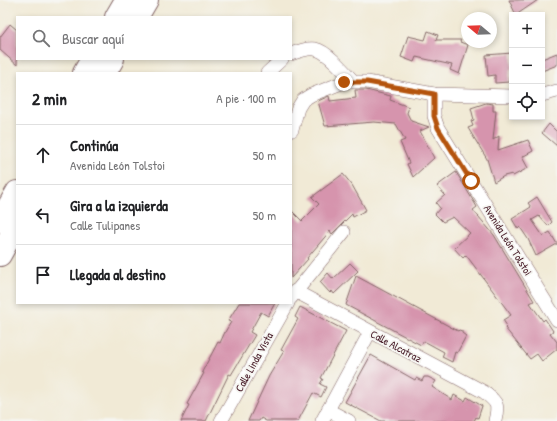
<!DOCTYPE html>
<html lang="es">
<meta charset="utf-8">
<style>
body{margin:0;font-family:"Patrick Hand",sans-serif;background:#f2f2f2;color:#202124}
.controls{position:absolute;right:12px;top:12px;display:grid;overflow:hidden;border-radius:0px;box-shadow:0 2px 6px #0003}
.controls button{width:36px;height:36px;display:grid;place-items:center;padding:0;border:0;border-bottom:1px solid #e0e0e0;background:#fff;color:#202124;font:20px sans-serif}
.compass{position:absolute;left:461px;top:12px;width:36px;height:36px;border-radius:50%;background:#fff;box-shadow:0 2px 6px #0003;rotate:289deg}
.stop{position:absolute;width:12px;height:12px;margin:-9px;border:3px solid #b45309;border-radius:50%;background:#fff}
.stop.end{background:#b45309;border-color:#fff;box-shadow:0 1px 4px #0008}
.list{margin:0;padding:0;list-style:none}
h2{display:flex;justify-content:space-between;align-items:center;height:52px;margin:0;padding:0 16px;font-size:17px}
h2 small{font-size:13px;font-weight:400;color:#757577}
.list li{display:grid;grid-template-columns:26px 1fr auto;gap:12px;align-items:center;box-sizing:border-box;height:60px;padding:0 16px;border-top:1px solid #e0e0e0}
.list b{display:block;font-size:15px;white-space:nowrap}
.list p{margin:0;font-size:13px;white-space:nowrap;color:#757577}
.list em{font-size:13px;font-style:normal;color:#757577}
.icon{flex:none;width:22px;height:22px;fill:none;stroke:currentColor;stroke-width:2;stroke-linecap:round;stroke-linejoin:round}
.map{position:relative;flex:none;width:557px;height:421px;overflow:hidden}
.search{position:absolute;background:#fff;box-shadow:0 2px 6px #0003;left:16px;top:16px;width:276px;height:44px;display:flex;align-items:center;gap:10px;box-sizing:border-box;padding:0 14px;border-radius:0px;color:#757577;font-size:15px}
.panel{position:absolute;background:#fff;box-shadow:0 2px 6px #0003;left:16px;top:72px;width:276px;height:232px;border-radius:0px}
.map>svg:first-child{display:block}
.building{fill:#d694ad}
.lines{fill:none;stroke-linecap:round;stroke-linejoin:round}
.minor-casing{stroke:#846667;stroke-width:14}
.motorway-casing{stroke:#846667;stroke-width:24}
.minor{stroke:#fff;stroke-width:13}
.motorway{stroke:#fff;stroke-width:22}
.route{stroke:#b45309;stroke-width:5}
.labels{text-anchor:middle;stroke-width:3.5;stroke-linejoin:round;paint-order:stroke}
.street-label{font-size:11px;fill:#4a1f2b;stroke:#f6f6f2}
</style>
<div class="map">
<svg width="557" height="421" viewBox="0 0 557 421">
<rect width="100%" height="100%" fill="#f6f6f2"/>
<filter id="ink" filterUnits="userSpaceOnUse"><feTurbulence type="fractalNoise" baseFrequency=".025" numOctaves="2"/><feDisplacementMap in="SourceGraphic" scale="8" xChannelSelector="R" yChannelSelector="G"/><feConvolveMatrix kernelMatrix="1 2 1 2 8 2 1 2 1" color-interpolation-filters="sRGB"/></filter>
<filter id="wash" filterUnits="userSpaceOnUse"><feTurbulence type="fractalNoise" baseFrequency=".012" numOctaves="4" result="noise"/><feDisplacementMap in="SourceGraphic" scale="16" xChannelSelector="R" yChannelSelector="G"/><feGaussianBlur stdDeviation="0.9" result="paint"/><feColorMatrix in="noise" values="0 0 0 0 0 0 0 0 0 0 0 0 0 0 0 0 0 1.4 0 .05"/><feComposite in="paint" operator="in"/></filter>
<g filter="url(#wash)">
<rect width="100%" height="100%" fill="#f1ead6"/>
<g id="blocks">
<g class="building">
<polygon points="509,0 538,0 516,15"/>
<polygon points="10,24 17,30 17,65 0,50 0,37"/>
<polygon points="428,31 438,35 436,40 461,40 460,42 468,45 459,74 450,70 452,65 416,57 414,62 401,57 408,36 425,40"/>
<polygon points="512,53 512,69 510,69 509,82 495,83 495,75 488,76 486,55"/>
<polygon points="557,53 557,65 542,71 542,59"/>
<polygon points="355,90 366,90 391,96 390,100 409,107 407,113 411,121 429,127 420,131 434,158 413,177 407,164 409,163 400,142 405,140 396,124 374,122 325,126 318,101 329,96 330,101 356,98"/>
<polygon points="486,103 493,104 493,111 496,111 493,140 499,136 498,150 528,140 533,151 522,157 528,168 513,176 512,174 504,176 494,182 487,159 468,128 473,126 471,121 474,120 471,108"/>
<polygon points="549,124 557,132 557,146 542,133"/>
<polygon points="456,172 477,207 473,210 494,235 534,301 530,303 543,321 545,319 553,331 550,333 557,342 557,349 542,361 537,354 530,359 505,328 507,326 503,320 511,315 466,255 463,258 454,248 470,233 453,217 443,222 435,214 440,208 436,203 445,195 437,186"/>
<polygon points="343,174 352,185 366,210 353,217 352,214 332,234 330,231 307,258 308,259 291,278 291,210 302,221 319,204 312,197"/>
<polygon points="537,197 552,222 548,226 539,216 532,220 543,236 550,232 557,244 536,256 528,239 520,227 518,229 512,219 531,207 528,203"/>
<polygon points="350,263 358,271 334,294 332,291 330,293 320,282 328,273 333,279"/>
<polygon points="356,276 458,331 459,330 462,331 462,333 466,336 457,353 455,352 452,362 442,357 444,352 424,341 421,345 346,305"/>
<polygon points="239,303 275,303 268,316 261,312 250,332 255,335 231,375 229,374 206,421 181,421 189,405 187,404 204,373 202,372 218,342 220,343 225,332 231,322 228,321"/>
<polygon points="300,307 346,331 321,378 323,379 320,384 326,387 321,397 313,393 298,421 266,421 261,418 259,421 248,421 269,376 284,351 281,350 298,319 295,317"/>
<polygon points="371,355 415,380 416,378 422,381 424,377 428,377 436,381 432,387 452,400 454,395 465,401 467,397 482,406 478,418 476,417 474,421 381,421 345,402"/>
</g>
</g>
</g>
<g filter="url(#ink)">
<use href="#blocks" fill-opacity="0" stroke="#846667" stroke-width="1"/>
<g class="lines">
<defs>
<g id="minor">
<path d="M291,54C299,51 307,48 315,49C327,51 345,72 353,81"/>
<polyline points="267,73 282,59"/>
<polyline points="434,94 434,116 438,128 557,320"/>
<polyline points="542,95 557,91"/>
<polyline points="292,130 298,108 303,100 311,95 344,82 367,82 434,94 512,96"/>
<path d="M295,291L484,392C497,403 499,403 495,421"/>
<polyline points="291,298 344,232"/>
<polyline points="328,410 349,421"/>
<polyline points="221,421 288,303"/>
<polyline points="322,421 370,332"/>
</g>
<g id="motorway">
<polyline points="116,17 126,0"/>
<polyline points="137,17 147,0"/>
<polyline points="84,73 92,59"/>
<polyline points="105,73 113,59"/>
<polyline points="0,221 17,192"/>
<polyline points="0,255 17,224"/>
</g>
</defs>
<use href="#minor" class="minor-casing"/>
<use href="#motorway" class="motorway-casing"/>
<use href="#minor" class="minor"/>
<use href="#motorway" class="motorway"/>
</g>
</g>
<g class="lines" filter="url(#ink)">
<polyline class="route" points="344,82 367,82 434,94 434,116 438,128 471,181"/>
</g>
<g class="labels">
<g class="street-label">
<text transform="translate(508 240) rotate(58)" y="4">Avenida León Tolstoi</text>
<text transform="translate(396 346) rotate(28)" y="4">Calle Alcatraz</text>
<text transform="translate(254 362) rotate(-61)" y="4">Calle Linda Vista</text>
</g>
</g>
</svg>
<div class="controls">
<button>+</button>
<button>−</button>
<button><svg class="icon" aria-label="locate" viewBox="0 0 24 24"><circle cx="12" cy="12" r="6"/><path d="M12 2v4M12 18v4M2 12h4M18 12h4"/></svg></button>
</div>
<svg class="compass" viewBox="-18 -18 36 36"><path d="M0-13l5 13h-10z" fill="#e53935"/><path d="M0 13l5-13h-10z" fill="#757577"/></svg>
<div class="stop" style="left:471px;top:181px"></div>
<div class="stop end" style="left:344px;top:82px"></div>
<div class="search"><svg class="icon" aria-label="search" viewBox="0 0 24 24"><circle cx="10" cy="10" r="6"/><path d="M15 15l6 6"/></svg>Buscar aquí</div>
<section class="panel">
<h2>2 min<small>A pie · 100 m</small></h2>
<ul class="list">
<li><svg class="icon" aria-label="ahead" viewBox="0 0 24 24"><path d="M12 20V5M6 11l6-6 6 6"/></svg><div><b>Continúa</b><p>Avenida León Tolstoi</p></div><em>50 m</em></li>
<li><svg class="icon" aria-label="left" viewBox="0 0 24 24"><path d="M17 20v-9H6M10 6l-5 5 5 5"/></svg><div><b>Gira a la izquierda</b><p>Calle Tulipanes</p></div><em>50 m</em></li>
<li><svg class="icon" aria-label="arrive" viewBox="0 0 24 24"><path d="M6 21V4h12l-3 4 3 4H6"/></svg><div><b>Llegada al destino</b></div></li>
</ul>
</section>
</div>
